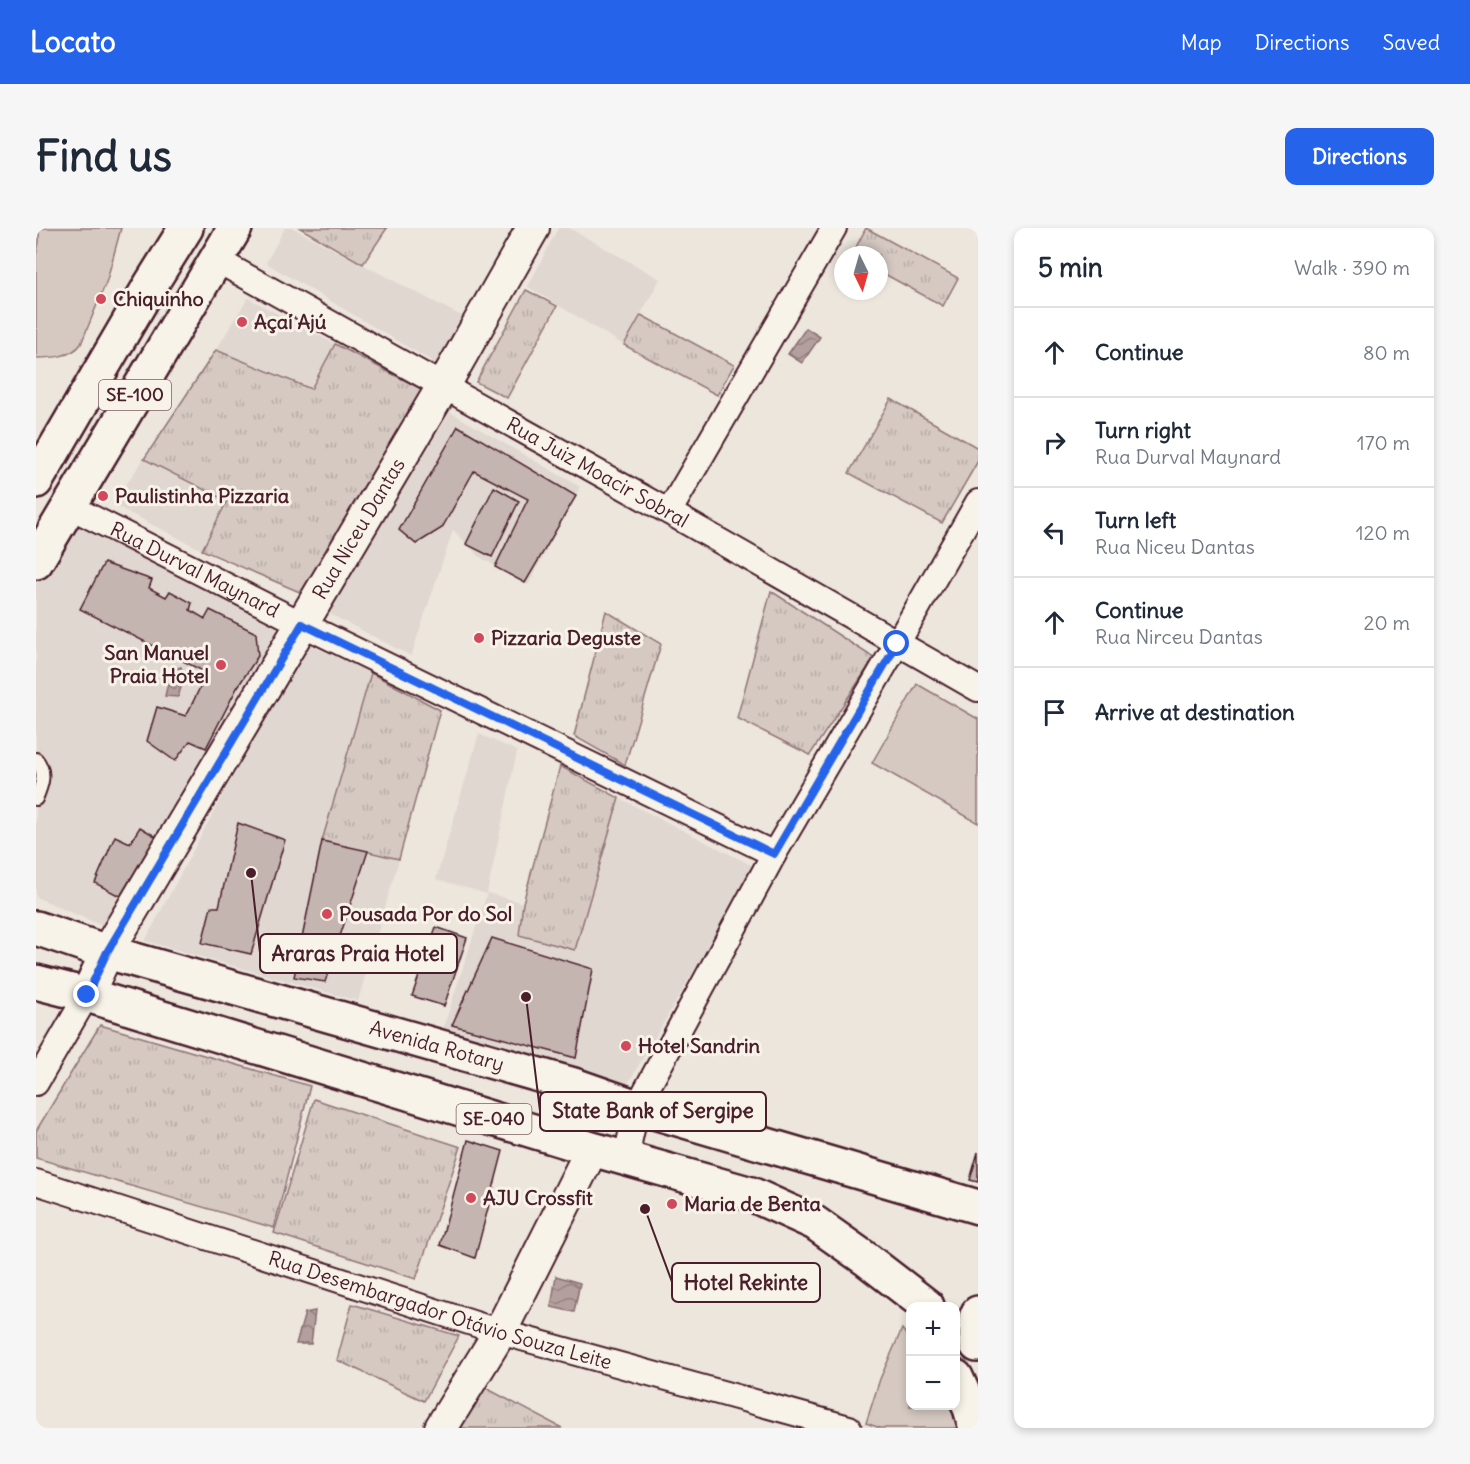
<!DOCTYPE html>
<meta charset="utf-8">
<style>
body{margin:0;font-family:Delius,sans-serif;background:#f6f6f7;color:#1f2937}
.controls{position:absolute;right:18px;bottom:18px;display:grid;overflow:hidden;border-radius:12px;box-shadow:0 3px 9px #0003}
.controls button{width:54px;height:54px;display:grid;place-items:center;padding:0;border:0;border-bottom:2px solid #e0e1e3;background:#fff;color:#1f2937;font:30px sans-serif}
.compass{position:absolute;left:798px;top:18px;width:54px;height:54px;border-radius:50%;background:#fff;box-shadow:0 3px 9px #0003;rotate:175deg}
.stop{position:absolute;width:18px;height:18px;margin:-14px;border:4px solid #2563eb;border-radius:50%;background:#fff}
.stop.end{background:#2563eb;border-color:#fff;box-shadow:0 2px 6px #0008}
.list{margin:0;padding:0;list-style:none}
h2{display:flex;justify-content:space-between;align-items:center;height:78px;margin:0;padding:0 24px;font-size:26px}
h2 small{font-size:20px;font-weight:400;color:#747a83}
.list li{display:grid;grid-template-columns:39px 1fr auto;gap:18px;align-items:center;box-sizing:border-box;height:90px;padding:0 24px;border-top:2px solid #e0e1e3}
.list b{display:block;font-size:22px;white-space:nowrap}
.list p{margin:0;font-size:20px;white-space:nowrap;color:#747a83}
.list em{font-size:20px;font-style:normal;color:#747a83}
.icon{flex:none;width:33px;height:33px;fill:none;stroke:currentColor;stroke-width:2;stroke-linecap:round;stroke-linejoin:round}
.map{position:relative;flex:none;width:942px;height:1200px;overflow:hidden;border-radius:12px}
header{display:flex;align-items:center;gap:36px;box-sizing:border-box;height:84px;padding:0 30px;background:#2563eb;color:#fff}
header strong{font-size:28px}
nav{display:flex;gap:33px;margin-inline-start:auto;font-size:21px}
.intro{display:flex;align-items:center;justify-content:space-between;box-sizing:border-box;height:144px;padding:0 36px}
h1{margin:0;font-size:42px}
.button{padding:15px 27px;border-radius:12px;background:#2563eb;color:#fff;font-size:21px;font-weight:700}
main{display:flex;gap:36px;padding:0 36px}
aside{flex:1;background:#fff;border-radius:12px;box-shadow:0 3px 9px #0003}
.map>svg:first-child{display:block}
.built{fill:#e0d7d0}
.grass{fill:url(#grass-tufts);stroke:#907476;stroke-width:1.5}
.park{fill:#d5c9c2;stroke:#907476;stroke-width:1.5}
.water{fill:url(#water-waves);stroke:#896c6f;stroke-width:1.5}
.building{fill:#c4b5b0;stroke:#4a1f2b;stroke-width:1.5}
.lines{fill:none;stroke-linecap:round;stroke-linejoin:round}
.service-casing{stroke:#4a1f2b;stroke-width:16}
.minor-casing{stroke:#4a1f2b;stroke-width:28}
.tertiary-casing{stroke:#4a1f2b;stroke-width:36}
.primary-casing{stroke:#4a1f2b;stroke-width:38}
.service{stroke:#f7f3e8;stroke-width:12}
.minor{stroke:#f7f3e8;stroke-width:24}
.tertiary{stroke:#f7f3e8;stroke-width:32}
.primary{stroke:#f7f3e8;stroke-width:33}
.route{stroke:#2563eb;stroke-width:8}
.poi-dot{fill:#d1495b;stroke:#f7f3e8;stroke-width:2}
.labels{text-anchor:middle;stroke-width:6;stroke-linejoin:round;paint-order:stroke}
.shield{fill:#f7f3e8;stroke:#7e5f64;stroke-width:1.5}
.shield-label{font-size:18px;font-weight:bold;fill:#4a1f2b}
.poi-label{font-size:20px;font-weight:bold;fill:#4a1f2b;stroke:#f7f3e8;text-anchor:start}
.street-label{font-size:20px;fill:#4a1f2b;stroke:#f7f3e8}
.leader{fill:none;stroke:#4a1f2b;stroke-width:2}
.callout-dot{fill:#4a1f2b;stroke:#f7f3e8;stroke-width:2}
.callout{fill:#f7f3e8;stroke:#4a1f2b;stroke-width:2}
.callout-label{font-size:21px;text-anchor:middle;font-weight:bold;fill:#4a1f2b}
</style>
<header>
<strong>Locato</strong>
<nav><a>Map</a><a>Directions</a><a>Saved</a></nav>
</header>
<div class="intro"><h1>Find us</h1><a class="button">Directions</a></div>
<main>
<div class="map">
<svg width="942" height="1200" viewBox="0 0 942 1200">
<defs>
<pattern id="grass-tufts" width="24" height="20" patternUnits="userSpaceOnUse" patternTransform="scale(1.5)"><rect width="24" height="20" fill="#d5c9c2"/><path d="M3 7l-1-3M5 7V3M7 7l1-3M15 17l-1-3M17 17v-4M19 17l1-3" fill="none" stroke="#b8aca7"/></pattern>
<pattern id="water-waves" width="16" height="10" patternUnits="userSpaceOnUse" patternTransform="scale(1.5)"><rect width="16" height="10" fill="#b39f9d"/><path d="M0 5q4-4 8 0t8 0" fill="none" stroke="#948180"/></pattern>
</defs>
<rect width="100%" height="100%" fill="#ece6dd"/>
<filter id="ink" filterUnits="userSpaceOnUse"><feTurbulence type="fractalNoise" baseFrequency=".0167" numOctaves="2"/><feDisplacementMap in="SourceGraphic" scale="12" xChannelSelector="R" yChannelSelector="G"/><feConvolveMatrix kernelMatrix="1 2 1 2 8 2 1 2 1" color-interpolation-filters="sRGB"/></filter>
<g filter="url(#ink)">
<g class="built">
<polygon points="249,0 257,0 431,91 404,138 230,35"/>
<polygon points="522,0 533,0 624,51 588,117 492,59"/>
<polygon points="212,70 299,116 275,161 180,122"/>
<polygon points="414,184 544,259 492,357 444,329 417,302 375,428 292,385"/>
<polygon points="108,231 191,273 166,322 76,276"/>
<polygon points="35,292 244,397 71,700 0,669 0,355"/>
<polygon points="268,414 335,445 286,613 363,631 322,773 109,713"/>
<polygon points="443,506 481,523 451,665 487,675 483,707 539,722 583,570 719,639 591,857 407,801 451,666 400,651"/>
</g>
<g class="grass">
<polygon points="264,0 351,0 327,36"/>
<polygon points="830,0 922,50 907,78 843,43 843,27 816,27"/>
<polygon points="490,62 521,78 471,170 440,154"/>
<polygon points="605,87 698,137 681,167 588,117"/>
<polygon points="299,116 389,163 266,365 166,322 191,273 108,231 180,122 275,161"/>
<polygon points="855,171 942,220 942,233 906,295 813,245"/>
<polygon points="735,363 838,430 774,527 701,490"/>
<polygon points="570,383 625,416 589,537 538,508"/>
<polygon points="335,445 404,482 363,631 286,613"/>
<polygon points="524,538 583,570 539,722 483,707 487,675"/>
<polygon points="64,797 274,858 238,1000 0,930 0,903"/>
<polygon points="278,871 425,919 380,1051 238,1005"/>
<polygon points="316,1076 423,1108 388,1173 301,1132"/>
<polygon points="446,1158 526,1200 420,1200"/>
</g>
<g class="park">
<path d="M3,0H85L71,52L45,116C36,129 15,130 0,130V27L3,14Z"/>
<polygon points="881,456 942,491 942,595 836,535"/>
<polygon points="866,1101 874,1112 874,1178 920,1178 930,1200 844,1200 830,1195 844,1151"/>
</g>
<g class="water">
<polygon points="770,100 784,109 766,135 752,126"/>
<polygon points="145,439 148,450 142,469 129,468 135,442"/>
<polygon points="520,1048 544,1055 538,1084 515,1079"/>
<polygon points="279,1083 275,1116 260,1116 269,1085"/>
</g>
<g class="building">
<polygon points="422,198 540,268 489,355 459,339 492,271 438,243 406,300 380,316 363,302"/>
<polygon points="458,259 483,273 456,329 430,316"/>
<polygon points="68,335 116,352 113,360 130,369 134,363 156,375 154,382 169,391 174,382 220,405 222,428 201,460 170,520 154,513 139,533 111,513 121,479 150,488 171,445 44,381"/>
<polygon points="202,595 249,612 215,726 166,715 175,679 183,679"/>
<polygon points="104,599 124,611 91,672 59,655 79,608 94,615"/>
<polygon points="286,613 332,623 289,754 258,749"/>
<polygon points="400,699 431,710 408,778 376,768"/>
<polygon points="456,710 557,741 540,830 416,797"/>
<polygon points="432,912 467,923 439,1030 404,1017"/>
<polygon points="942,924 942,954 934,952"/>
</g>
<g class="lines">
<defs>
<path id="service" d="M0,531C11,544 6,557 0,571"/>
<g id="minor">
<path id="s1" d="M179,31L633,284L942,461"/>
<path id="s2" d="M33,278L266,396L738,626"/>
<polyline points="633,284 798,0"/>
<polyline points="0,855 51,767"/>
<polyline points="596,932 593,915 601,879 738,626 861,416 942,274"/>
<path id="s3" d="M0,954L464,1104L813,1200"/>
</g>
<g id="tertiary">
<path id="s4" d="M51,767L71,724L408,157L497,0"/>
<polyline points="405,1200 464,1104 556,921"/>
</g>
<g id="primary">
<polyline points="0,253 115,56 150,0"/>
<polyline points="0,334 199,0"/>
<path id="s5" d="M0,700L71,724L538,857L601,879L942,979"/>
<polyline points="0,754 51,767 556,921 715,966 779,995 830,1031 891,1078"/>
<polyline points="941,1117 940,1090 942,1085"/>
<polyline points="920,1149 934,1180 940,1200"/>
</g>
</defs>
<use href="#service" class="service-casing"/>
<use href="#minor" class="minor-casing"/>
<use href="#tertiary" class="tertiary-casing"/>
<use href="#primary" class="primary-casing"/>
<use href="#service" class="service"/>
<use href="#minor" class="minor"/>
<use href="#tertiary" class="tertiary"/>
<use href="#primary" class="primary"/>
</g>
</g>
<g class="lines" filter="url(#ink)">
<polyline class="route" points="51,767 71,724 266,396 738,626 861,416"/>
</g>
<g class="poi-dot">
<circle cx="65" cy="71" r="6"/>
<circle cx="206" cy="94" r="6"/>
<circle cx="67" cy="268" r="6"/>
<circle cx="443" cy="410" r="6"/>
<circle cx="185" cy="437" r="6"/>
<circle cx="291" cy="686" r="6"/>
<circle cx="590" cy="818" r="6"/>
<circle cx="435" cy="970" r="6"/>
<circle cx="636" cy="976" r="6"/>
</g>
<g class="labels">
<g class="shield">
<rect x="63" y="152" width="72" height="30" rx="4.5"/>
<rect x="420.5" y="876" width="75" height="30" rx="4.5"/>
</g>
<g class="shield-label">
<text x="99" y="173">SE-100</text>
<text x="458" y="897">SE-040</text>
</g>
<g class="poi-label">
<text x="77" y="78">Chiquinho</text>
<text x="218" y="101">Açaí Ajú</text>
<text x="79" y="275">Paulistinha Pizzaria</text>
<text x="455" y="417">Pizzaria Deguste</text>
<text x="173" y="432" text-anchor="end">San Manuel<tspan x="173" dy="23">Praia Hotel</tspan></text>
<text x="303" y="693">Pousada Por do Sol</text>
<text x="602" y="825">Hotel Sandrin</text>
<text x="447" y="977">AJU Crossfit</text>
<text x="648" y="983">Maria de Benta</text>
</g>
<g class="street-label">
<text dy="7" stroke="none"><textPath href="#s1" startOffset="438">Rua Juiz Moacir Sobral</textPath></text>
<text dy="7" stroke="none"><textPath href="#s4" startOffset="540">Rua Niceu Dantas</textPath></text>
<text dy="7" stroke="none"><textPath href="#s2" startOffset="141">Rua Durval Maynard</textPath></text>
<text dy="7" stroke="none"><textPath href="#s5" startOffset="418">Avenida Rotary</textPath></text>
<text dy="7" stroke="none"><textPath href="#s3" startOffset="424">Rua Desembargador Otávio Souza Leite</textPath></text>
</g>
</g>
<path class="leader" d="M215 645L224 725M490 769L504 883M609 981L636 1054"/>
<g class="callout-dot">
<circle cx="215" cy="645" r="6"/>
<circle cx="490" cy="769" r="6"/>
<circle cx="609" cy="981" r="6"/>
</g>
<g class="callout">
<rect x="224" y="706" width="197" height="39" rx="6"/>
<rect x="504" y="864" width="226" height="39" rx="6"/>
<rect x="636" y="1035" width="148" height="39" rx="6"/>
</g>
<g class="callout-label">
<text x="322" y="733">Araras Praia Hotel</text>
<text x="617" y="890">State Bank of Sergipe</text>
<text x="710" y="1062">Hotel Rekinte</text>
</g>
</svg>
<div class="controls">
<button>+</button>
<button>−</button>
</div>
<svg class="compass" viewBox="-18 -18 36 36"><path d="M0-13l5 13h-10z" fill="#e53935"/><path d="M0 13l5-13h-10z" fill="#747a83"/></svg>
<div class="stop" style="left:861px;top:416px"></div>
<div class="stop end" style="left:51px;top:767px"></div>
</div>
<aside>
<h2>5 min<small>Walk · 390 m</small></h2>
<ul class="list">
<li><svg class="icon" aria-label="ahead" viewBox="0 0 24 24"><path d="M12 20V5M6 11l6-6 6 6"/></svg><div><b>Continue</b></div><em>80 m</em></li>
<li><svg class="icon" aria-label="right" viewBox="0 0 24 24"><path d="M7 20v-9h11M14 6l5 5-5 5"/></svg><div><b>Turn right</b><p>Rua Durval Maynard</p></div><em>170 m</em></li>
<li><svg class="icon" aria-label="left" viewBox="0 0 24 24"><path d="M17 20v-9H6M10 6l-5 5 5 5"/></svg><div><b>Turn left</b><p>Rua Niceu Dantas</p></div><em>120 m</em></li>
<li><svg class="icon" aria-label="ahead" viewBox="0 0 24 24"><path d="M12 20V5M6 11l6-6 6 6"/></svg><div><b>Continue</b><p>Rua Nirceu Dantas</p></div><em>20 m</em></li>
<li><svg class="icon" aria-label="arrive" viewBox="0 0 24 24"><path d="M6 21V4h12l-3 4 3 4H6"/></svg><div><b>Arrive at destination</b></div></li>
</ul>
</aside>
</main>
